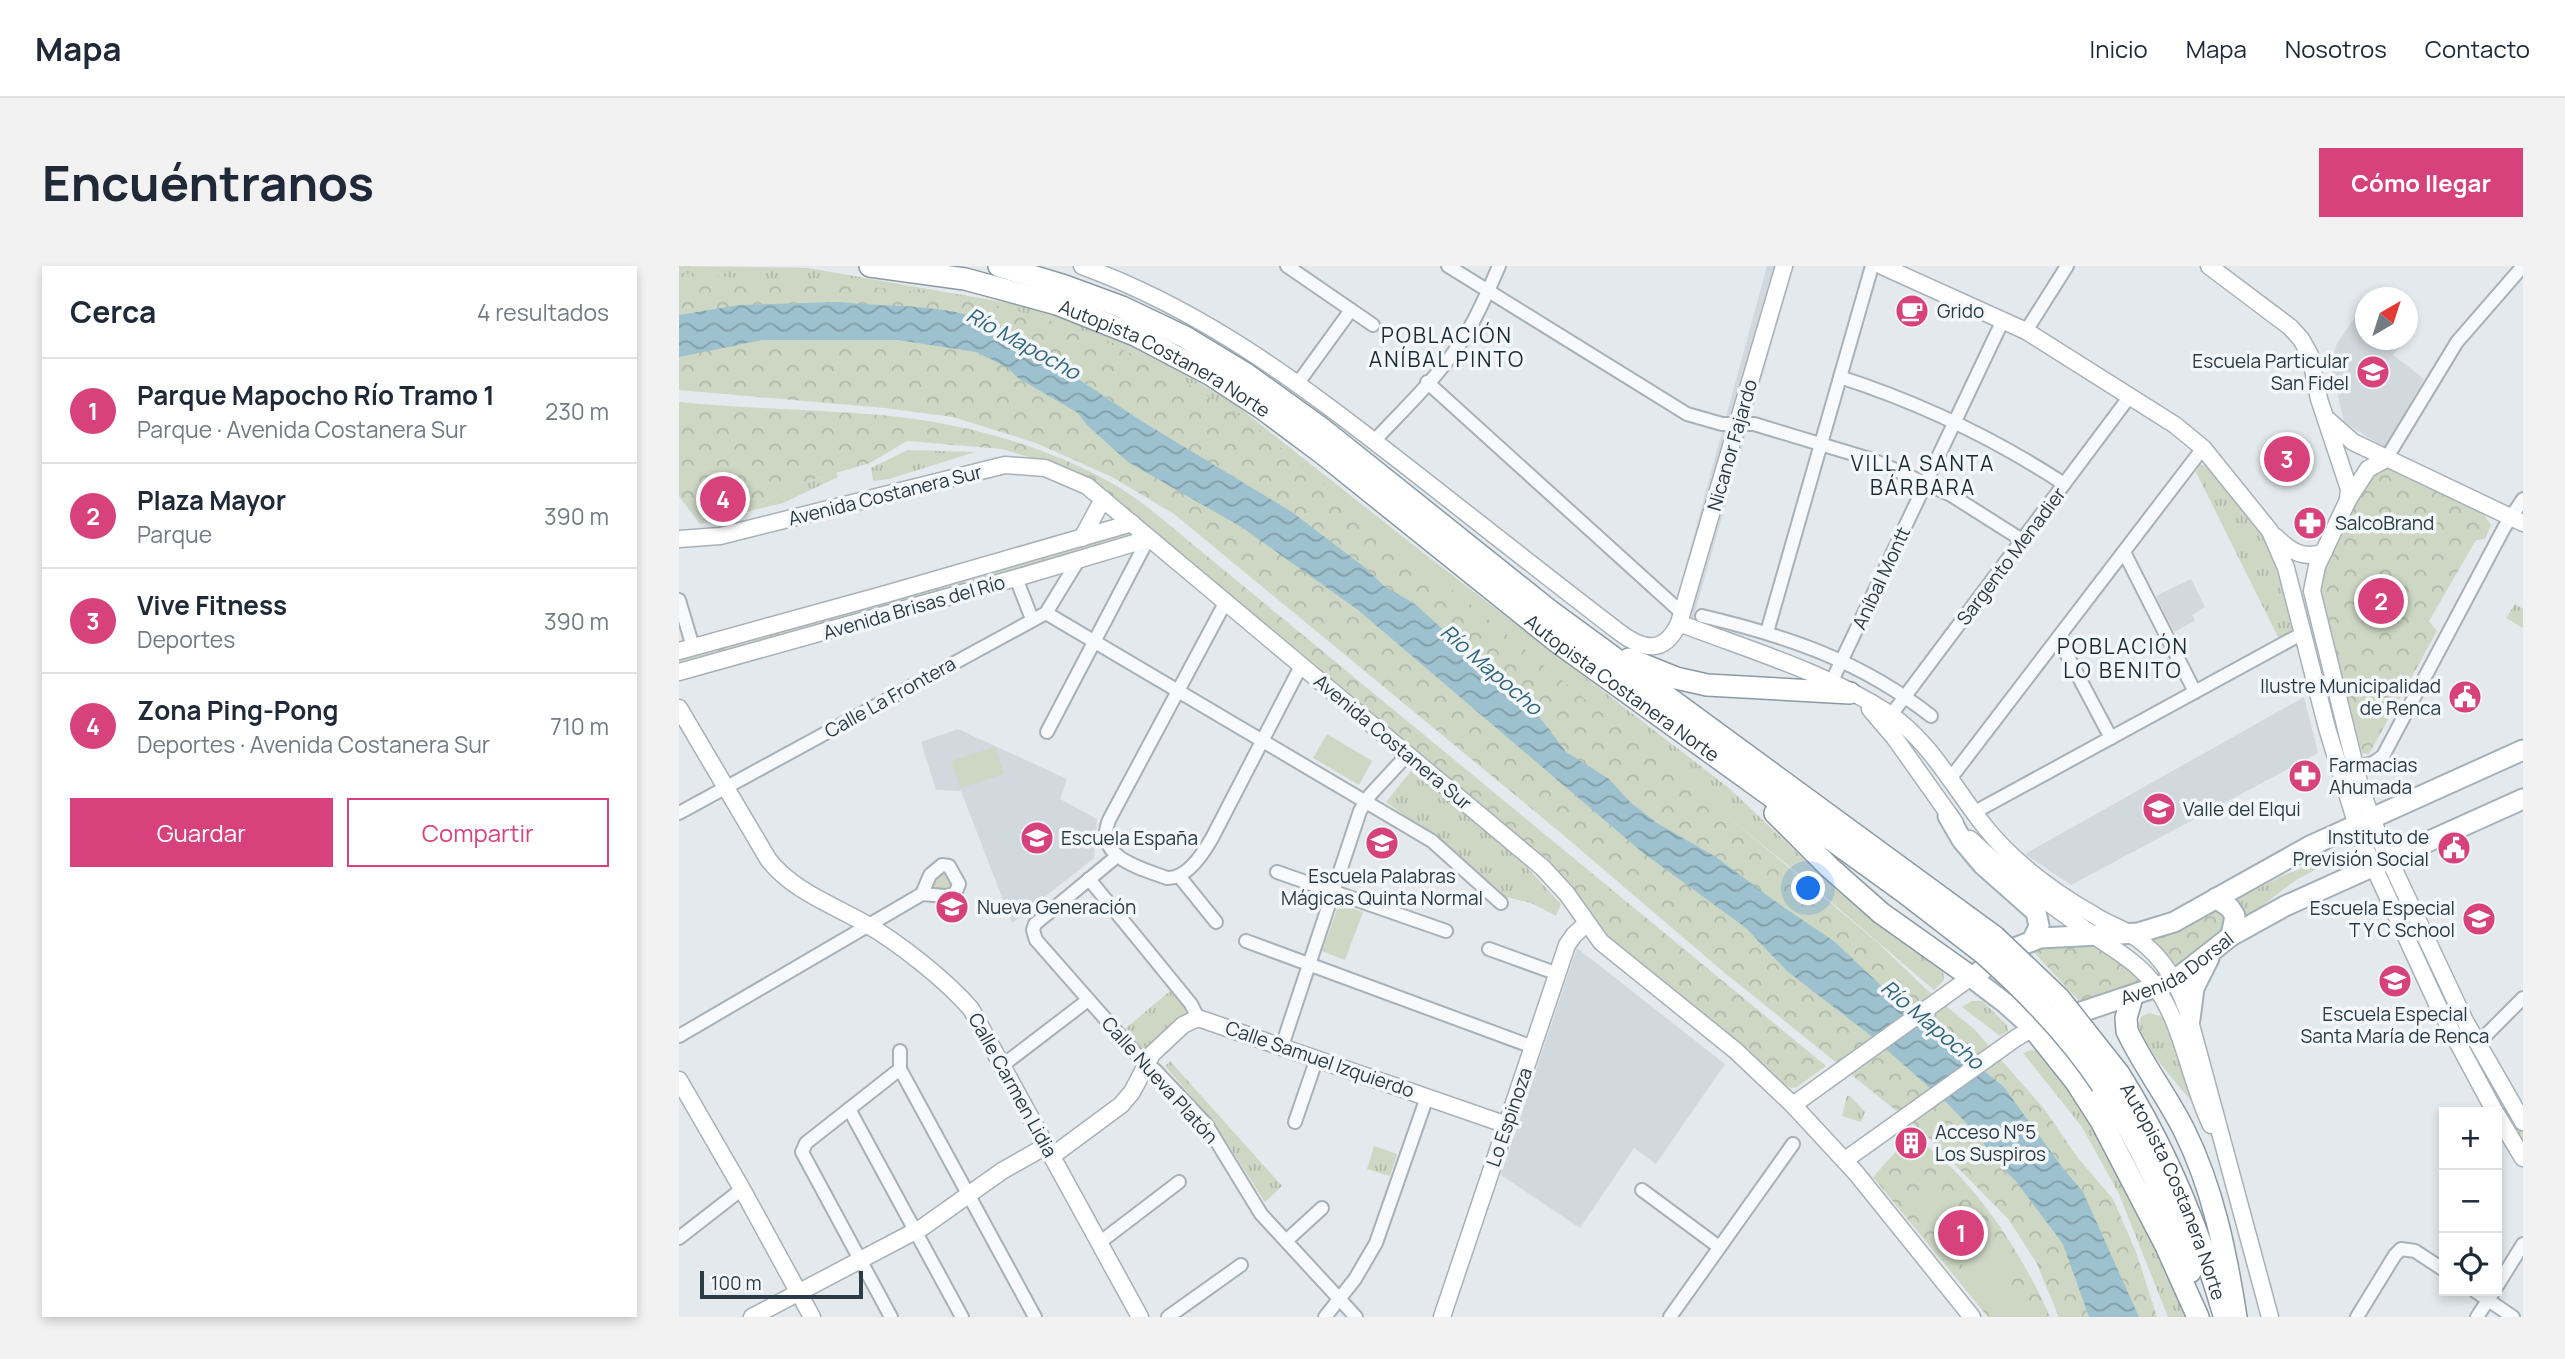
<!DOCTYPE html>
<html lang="es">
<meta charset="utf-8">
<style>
body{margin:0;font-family:Manrope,sans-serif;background:#f2f2f3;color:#1f2937}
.controls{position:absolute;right:21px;bottom:21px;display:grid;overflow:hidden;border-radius:0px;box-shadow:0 4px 10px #0003}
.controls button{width:63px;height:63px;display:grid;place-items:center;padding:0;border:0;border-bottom:2px solid #e0e1e3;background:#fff;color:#1f2937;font:35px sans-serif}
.compass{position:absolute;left:1676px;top:21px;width:63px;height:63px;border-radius:50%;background:#fff;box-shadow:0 4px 10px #0003;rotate:39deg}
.scale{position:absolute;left:21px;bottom:18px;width:163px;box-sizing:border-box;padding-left:7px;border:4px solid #2a3b46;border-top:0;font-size:19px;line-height:24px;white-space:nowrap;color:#2a3b46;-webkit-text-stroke:5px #f4f7f9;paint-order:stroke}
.you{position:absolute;left:1130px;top:623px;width:24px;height:24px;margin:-18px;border:5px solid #fff;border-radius:50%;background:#1a73e8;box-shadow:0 0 0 10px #1a73e833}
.badge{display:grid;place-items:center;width:46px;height:46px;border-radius:50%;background:#d8427c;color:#fff;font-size:23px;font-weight:700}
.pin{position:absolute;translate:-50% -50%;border:4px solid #fff;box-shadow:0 2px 7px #0006}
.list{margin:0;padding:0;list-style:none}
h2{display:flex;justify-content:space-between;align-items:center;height:91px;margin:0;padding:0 28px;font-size:30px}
h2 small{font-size:23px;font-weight:400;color:#747a83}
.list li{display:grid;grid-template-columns:46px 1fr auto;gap:21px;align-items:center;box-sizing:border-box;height:105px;padding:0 28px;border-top:2px solid #e0e1e3}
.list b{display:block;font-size:26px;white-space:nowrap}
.list p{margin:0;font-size:23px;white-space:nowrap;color:#747a83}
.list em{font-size:23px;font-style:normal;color:#747a83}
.actions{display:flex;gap:14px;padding:21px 28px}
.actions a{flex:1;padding:16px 0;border:2px solid #d8427c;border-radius:0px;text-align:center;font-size:24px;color:#d8427c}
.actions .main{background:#d8427c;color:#fff}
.icon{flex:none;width:38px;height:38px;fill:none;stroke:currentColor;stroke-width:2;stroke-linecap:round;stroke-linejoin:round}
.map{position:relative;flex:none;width:1844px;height:1051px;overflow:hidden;border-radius:0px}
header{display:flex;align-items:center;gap:42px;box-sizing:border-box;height:98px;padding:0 35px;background:#fff;border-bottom:2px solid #e0e1e3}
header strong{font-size:33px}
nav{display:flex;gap:38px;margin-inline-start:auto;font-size:24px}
.intro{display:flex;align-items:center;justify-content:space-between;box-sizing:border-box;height:168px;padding:0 42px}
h1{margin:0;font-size:49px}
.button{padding:18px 32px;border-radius:0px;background:#d8427c;color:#fff;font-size:24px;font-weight:700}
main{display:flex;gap:42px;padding:0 42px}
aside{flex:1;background:#fff;border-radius:0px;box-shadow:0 4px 10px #0003}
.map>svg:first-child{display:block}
.built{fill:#d1d9df}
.grass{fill:url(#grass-tufts)}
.park{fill:url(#park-crowns)}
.pitch{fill:#cdd7c4}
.water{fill:url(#water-waves)}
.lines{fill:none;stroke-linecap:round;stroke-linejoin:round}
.street-casing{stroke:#a8b1b7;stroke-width:16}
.secondary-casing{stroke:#a8b1b7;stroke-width:19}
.primary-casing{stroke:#a2b1b9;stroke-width:23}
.highway-casing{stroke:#8a9aa4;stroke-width:24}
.street{stroke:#f7f9fa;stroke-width:12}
.secondary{stroke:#fff;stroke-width:16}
.primary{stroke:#fff;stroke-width:19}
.highway{stroke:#fff;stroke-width:21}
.highway-bridge-casing{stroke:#8a9aa4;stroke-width:24;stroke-linecap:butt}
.highway-bridge{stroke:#fff;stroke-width:21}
.labels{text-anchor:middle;stroke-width:7;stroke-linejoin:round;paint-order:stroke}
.poi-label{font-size:19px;fill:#2a3b46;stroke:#f4f7f9;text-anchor:start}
.street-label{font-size:19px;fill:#2a3b46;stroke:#f4f7f9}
.neighbourhood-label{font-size:21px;letter-spacing:2px;fill:#1c2c37;stroke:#f4f7f9}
.water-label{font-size:21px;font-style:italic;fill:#30657e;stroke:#f4f7f9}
</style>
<header>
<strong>Mapa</strong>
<nav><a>Inicio</a><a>Mapa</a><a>Nosotros</a><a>Contacto</a></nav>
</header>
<div class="intro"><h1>Encuéntranos</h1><a class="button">Cómo llegar</a></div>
<main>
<aside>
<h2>Cerca<small>4 resultados</small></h2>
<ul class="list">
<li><span class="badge">1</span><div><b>Parque Mapocho Río Tramo 1</b><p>Parque · Avenida Costanera Sur</p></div><em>230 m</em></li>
<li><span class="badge">2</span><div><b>Plaza Mayor</b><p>Parque</p></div><em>390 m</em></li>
<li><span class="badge">3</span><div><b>Vive Fitness</b><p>Deportes</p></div><em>390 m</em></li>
<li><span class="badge">4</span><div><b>Zona Ping-Pong</b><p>Deportes · Avenida Costanera Sur</p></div><em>710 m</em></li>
</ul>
<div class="actions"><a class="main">Guardar</a><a>Compartir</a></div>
</aside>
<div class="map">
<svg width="1844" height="1051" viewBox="0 0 1844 1051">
<defs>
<pattern id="grass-tufts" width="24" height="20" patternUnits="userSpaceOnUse" patternTransform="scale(1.75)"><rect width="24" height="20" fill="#cdd7c4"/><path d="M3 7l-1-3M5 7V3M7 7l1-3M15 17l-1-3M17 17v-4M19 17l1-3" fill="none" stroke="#b0b9aa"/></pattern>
<pattern id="park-crowns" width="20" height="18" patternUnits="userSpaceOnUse" patternTransform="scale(1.75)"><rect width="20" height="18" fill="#cdd7c4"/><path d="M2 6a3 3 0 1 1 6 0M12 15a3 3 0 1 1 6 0" fill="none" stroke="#b0b9aa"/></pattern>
<pattern id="water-waves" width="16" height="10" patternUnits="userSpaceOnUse" patternTransform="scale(1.75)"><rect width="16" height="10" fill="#9dc1ce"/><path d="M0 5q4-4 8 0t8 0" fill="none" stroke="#809ea9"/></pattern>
</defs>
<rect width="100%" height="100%" fill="#e3e9ec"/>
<g class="built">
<polygon points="1088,0 1115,0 1013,356 993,350"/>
<polygon points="1686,37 1686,74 1725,74 1714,89 1745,113 1706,182 1665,156 1652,99 1658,77"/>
<polygon points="1512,313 1526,341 1513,349 1516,355 1495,366 1477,330"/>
<polygon points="1625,431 1639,487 1392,619 1346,588"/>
<polygon points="279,463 388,513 381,533 418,553 415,592 333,657 282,525 257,524 242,476"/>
<polygon points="898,682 1046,798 977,898 955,882 901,962 822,909"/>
</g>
<g class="grass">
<polygon points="0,0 129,2 358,42 452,80 501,106 553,136 747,289 1050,522 1155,622 1189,651 1256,697 1264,705 1265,714 1255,724 1117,606 930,455 754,319 0,12"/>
<polygon points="229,184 296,186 210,213 194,215 192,202"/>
<polygon points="1521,199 1526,199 1591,274 1601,292 1615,363 1600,373 1517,206"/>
<polygon points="157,207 159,211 104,237 74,244 109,221"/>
<polygon points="1836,338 1844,343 1844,362 1827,352"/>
<polygon points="732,505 840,593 882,638 877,650 852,637 827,631 776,586 707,536"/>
<polygon points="1664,586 1664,589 1617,614 1564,654 1553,636 1603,610"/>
<polygon points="267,604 270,606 275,623 256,626 253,615 256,608"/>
<path d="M1738,666L1776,743C1774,758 1782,778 1796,786L1844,866V880L1789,788L1733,667Z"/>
<polygon points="491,725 510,746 465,785 446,763"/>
<polygon points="1293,735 1303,735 1328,759 1329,765 1321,770 1283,741"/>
<path d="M1470,747L1481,750L1489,757L1499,796L1516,839C1503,824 1464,780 1460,761C1460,758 1461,754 1462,751Z"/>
<polygon points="1352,784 1359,785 1369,792 1428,880 1511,1051 1489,1051 1440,928 1403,861 1344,787"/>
<polygon points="491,795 603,920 586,936 536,858 486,800"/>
<polygon points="1168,830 1171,830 1186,846 1182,856 1163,850"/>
<polygon points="695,880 718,888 711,910 688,903"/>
</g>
<g class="park">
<path d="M0,7C113,18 229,16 339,45C424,68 502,110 573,159L1077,574L1199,677L1248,724L1296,764L1366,844L1399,892L1434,933L1457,986L1478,1051H1380L1358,998L1330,954L1245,867L1047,708L876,562L495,248L433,211L357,177L274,151L206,142L0,124Z"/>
<path d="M0,136C67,143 134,143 201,149C279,156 360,177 429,215C467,236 500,268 534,295L1147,800L1118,821L1112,822L1106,819L1067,781L1024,752L922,667L906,647L549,332L363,195L323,183L228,175L191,197L109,221L72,245L21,258L0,230Z"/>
<polygon points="1710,200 1803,246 1812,259 1806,273 1797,274 1750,355 1758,365 1690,488 1683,487 1638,314 1688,216 1700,202"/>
<polygon points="449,264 452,267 451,271 0,398 0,388"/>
<polygon points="1537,645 1545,646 1550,661 1495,707 1465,675 1498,666"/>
<polygon points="1413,677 1440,695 1468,721 1405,740 1351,682"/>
<path d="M1231,870C1288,900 1346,992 1371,1051H1309L1194,911Z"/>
</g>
<g class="pitch">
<polygon points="648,468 693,495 680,519 634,492"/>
<polygon points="316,481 325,508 281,522 272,495"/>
<polygon points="660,638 684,646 666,694 643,685"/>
<polygon points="1258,925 1312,969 1333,999 1325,1013 1335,1027 1346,1027 1358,1051 1320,1051 1283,999 1235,943"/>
</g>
<path class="water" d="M161,36C215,42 271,36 321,61L464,156L613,246L689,304L705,320L736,338L803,399L828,432L855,444L887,486L930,513L951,536L978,557L1037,591L1097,636L1156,676L1215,732L1325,821L1383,901L1404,926L1460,1051H1410L1384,978L1336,914L1324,903L1294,864L1268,837L1191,769L1108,705L1067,662L963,586L679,344L564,262L449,196L408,159L399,147L339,112L328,101L297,86L219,74H83L0,91V49L60,39Z"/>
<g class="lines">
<defs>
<g id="street">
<polyline points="608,0 694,59"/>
<polyline points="769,0 1008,148 1043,158 1075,158 1194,194 1272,229 1343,274"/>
<polyline points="1347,65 1388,0"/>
<path d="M1161,111C1241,137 1315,172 1385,218"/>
<polyline points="748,116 1003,347"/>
<polyline points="619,117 672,44"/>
<path d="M695,175C725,143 760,110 784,73C799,50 809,25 820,0"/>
<polyline points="1707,193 1778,76 1844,0"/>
<polyline points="1445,286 1516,426"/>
<polyline points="337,312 353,353"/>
<polyline points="0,334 14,381"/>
<path d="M546,337L430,554C415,591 461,602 488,612C508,613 524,588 533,572L622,400"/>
<polyline points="367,347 753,575 822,637"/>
<path d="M1023,350C1108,370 1182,395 1252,450"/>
<polyline points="1088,366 1193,0"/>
<polyline points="1379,372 1432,472"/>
<polyline points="1152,417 1324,54"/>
<polyline points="1212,449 1451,130"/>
<polyline points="368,466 469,273"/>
<polyline points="1676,501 1694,497 1704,490 1825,262 1844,233"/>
<polyline points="1271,513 1524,182"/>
<polyline points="0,547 367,347 400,293"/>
<polyline points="1294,547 1624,367"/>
<polyline points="437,591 356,658 354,664 357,674 459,790 477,805 527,858 582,948 677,1051"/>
<polyline points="598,606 767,665"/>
<polyline points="500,610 537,656"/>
<polyline points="410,613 512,738 519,752"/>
<polyline points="567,675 854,781"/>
<polyline points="810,683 879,708"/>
<polyline points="0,770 243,628 266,630 276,628 280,618 270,600 263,599 251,609 243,628"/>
<polyline points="1798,778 1844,732"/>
<polyline points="603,780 681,545 691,529 729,488"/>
<polyline points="324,799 409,734"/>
<polyline points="221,803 356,1051"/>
<polyline points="221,803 221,785"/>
<polyline points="170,843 283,1051"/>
<polyline points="616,856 638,792"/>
<polyline points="963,924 1040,981"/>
<polyline points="0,972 63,923"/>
<polyline points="607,975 643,942"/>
<polyline points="420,977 500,916"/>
<polyline points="1818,1020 1844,978"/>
<polyline points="1796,1025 1834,1051"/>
<polyline points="212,1051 123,886 127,877 221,803"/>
<polyline points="489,1051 562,999"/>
<polyline points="646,1051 676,1013 697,977 748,831"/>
<polyline points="991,1051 1114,878"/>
<polyline points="1678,1051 1716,989 1722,983 1736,985 1765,1004"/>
<polyline points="1798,1051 1813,1028"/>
</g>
<g id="secondary">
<path d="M403,0C526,45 620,117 722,196C795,253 867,310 940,366C964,384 985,389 1000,357L1105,0"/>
<polyline points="1203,0 1347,65 1496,159 1524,182 1591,265 1607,302 1648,462 1682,573 1759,740 1816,846"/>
<polyline points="1530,0 1611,61 1622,73 1631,89 1640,133 1670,223 1669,234 1638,300 1633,325 1682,524 1703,578 1786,755 1844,856"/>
<polyline points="1649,154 1674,176 1844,257"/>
<polyline points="1669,234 1689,203 1707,193"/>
<path d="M1597,271C1611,285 1625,294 1645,286"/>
<polyline points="403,272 424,233"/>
<polyline points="0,273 41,270 326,199 366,202 408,220 864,602 888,628 922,676 1057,785 1114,839 1177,907 1293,1051"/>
<path d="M1000,357C1070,384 1146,406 1209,447C1260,481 1283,541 1326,583C1352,609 1383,631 1415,649C1425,656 1437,660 1448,666C1478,683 1497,712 1508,744L1591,1051"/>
<polyline points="0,385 207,328 453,257"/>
<polyline points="0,406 337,312 469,273"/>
<path d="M0,442L89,593C112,624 154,639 187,658C220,677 267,714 292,743L461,1051"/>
<polyline points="1191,443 1215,471 1276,557"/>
<path d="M1291,573C1327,607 1369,637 1410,666C1432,682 1460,696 1476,720C1505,761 1510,814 1532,859"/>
<polyline points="0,814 63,923 133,1051"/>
<polyline points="1114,839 1292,711"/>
<polyline points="1818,849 1844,892"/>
<polyline points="373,890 442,839 453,826 473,788 504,759 519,752 828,859"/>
<polyline points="1166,894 1337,772 1354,762"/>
<polyline points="73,1051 244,961 323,905 367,880"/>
<polyline points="763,1051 888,679 895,669 907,658"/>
</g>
<g id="primary">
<path id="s1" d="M1844,484L1631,580L1495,656L1459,667L1361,672L1338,681L1292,711L1326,737L1354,762L1486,718L1501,710L1552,670L1606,640L1844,533"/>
<polyline points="1269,550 1283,574 1304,599 1357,646 1360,660 1353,675"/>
<polyline points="1537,632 1551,642 1556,650 1552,670"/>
<polyline points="1511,753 1515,722 1530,692"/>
</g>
<g id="highway">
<path id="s2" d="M191,0L286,13L378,38L456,69L532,109L584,143L643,187L877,375L1225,626L1304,687"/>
<polyline points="320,0 386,20 443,41 506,71 567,108 642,162 871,345 1316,671"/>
<polyline points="950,393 997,412 1028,419 1171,427"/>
<polyline points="1096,547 1150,601 1202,647 1292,711"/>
<path d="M1453,731L1447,752L1448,765C1464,799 1488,830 1505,864C1534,922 1547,987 1557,1051"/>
<polyline points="1354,762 1397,816 1422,855 1487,980 1519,1051"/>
<path id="s3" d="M1440,808C1488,884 1520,963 1545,1049"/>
<path d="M1423,819C1461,877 1491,939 1511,1006"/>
</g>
</defs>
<use href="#street" class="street-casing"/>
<use href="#secondary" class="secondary-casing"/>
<use href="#primary" class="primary-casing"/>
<use href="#highway" class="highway-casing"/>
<use href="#street" class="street"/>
<use href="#secondary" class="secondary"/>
<use href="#primary" class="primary"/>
<use href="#highway" class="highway"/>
<defs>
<g id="highway-bridge">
<polyline points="1316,671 1380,732 1440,808"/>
<path d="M1304,687C1349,727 1390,769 1423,819"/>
</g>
</defs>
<use href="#highway-bridge" class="highway-bridge-casing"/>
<use href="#highway-bridge" class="highway-bridge"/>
</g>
<defs>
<symbol id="cafe-disc" viewBox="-11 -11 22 22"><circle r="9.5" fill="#d8427c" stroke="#f4f7f9"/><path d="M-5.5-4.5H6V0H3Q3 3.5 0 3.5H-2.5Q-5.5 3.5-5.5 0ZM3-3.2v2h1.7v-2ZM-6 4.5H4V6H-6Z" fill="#fff"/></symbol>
<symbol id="school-disc" viewBox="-11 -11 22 22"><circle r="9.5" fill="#d8427c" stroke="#f4f7f9"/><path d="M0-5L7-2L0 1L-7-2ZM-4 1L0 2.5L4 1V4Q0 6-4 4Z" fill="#fff"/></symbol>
<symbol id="pharmacy-disc" viewBox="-11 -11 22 22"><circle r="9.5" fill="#d8427c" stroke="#f4f7f9"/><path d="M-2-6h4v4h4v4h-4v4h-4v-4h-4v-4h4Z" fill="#fff"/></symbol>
<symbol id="civic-disc" viewBox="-11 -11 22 22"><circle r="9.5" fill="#d8427c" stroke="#f4f7f9"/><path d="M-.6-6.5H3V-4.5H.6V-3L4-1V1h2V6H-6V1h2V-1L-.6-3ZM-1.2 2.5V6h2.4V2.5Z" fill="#fff"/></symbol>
<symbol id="building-disc" viewBox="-11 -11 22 22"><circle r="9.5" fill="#d8427c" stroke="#f4f7f9"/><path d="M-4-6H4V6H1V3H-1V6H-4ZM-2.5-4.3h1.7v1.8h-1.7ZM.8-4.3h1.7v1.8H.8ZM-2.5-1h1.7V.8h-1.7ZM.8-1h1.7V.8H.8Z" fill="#fff"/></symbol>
</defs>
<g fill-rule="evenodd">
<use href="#cafe-disc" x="1214" y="26" width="38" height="38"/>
<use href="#school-disc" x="1675" y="87" width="38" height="38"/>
<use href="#pharmacy-disc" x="1612" y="238" width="38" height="38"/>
<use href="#civic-disc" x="1767" y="412" width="38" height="38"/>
<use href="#pharmacy-disc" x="1607" y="491" width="38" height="38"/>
<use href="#school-disc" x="1461" y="524" width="38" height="38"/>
<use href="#school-disc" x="339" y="553" width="38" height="38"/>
<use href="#school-disc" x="684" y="558" width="38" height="38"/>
<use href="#civic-disc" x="1756" y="563" width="38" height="38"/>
<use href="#school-disc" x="254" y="622" width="38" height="38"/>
<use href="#school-disc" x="1781" y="634" width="38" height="38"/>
<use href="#school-disc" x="1697" y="696" width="38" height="38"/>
<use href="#building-disc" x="1213" y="858" width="38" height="38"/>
</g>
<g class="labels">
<g class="poi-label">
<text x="1258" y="52">Grido</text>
<text x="1670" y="102" text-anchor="end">Escuela Particular<tspan x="1670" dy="22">San Fidel</tspan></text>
<text x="1656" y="264">SalcoBrand</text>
<text x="1762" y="427" text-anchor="end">Ilustre Municipalidad<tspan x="1762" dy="22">de Renca</tspan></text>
<text x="1650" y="506">Farmacias<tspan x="1650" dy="22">Ahumada</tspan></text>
<text x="1504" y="550">Valle del Elqui</text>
<text x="1750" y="578" text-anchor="end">Instituto de<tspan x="1750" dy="22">Previsión Social</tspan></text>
<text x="382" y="579">Escuela España</text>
<text x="703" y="617" text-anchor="middle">Escuela Palabras<tspan x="703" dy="22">Mágicas Quinta Normal</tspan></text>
<text x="298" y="648">Nueva Generación</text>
<text x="1776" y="649" text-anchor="end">Escuela Especial<tspan x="1776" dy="22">T Y C School</tspan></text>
<text x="1716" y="755" text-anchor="middle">Escuela Especial<tspan x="1716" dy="22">Santa María de Renca</tspan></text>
<text x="1256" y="873">Acceso N°5<tspan x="1256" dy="22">Los Suspiros</tspan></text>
</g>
<g class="street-label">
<text dy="7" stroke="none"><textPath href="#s2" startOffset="312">Autopista Costanera Norte</textPath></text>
<text transform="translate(1053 179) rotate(-74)" y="7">Nicanor Fajardo</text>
<text transform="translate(206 229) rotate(-14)" y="7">Avenida Costanera Sur</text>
<text transform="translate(1332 290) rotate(-53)" y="7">Sargento Menadier</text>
<text transform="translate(1202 312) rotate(-65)" y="7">Aníbal Montt</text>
<text transform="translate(235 341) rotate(-16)" y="7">Avenida Brisas del Río</text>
<text dy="7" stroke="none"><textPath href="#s2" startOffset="878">Autopista Costanera Norte</textPath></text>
<text transform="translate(211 431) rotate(-29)" y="7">Calle La Frontera</text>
<text transform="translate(714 476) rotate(40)" y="7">Avenida Costanera Sur</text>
<text dy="7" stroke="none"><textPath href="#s1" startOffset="842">Avenida Dorsal</textPath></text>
<text transform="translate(641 793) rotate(19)" y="7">Calle Samuel Izquierdo</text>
<text transform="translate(481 814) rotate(48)" y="7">Calle Nueva Platón</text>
<text transform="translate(334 819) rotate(61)" y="7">Calle Carmen Lidia</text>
<text transform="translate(830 851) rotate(-71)" y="7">Lo Espinoza</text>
<text dy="7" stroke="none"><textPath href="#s3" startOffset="130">Autopista Costanera Norte</textPath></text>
</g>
<g class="neighbourhood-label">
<text x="768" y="77">POBLACIÓN<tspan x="768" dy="24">ANÍBAL PINTO</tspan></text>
<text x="1244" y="205">VILLA SANTA<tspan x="1244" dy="24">BÁRBARA</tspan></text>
<text x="1444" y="388">POBLACIÓN<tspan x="1444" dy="24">LO BENITO</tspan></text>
</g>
<g class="water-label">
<text transform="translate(344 78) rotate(29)" y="7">Río Mapocho</text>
<text transform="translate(812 404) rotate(41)" y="7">Río Mapocho</text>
<text transform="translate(1253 759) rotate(40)" y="7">Río Mapocho</text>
</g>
</g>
</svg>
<div class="controls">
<button>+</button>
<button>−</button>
<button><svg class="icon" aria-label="locate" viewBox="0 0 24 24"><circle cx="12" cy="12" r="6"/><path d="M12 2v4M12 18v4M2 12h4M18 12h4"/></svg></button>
</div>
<svg class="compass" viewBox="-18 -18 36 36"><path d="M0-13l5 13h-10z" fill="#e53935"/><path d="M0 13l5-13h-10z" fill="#747a83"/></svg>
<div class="scale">100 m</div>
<div class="you"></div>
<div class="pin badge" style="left:1282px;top:967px">1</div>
<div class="pin badge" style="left:1702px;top:335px">2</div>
<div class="pin badge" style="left:1608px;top:193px">3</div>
<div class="pin badge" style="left:44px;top:233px">4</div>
</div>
</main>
